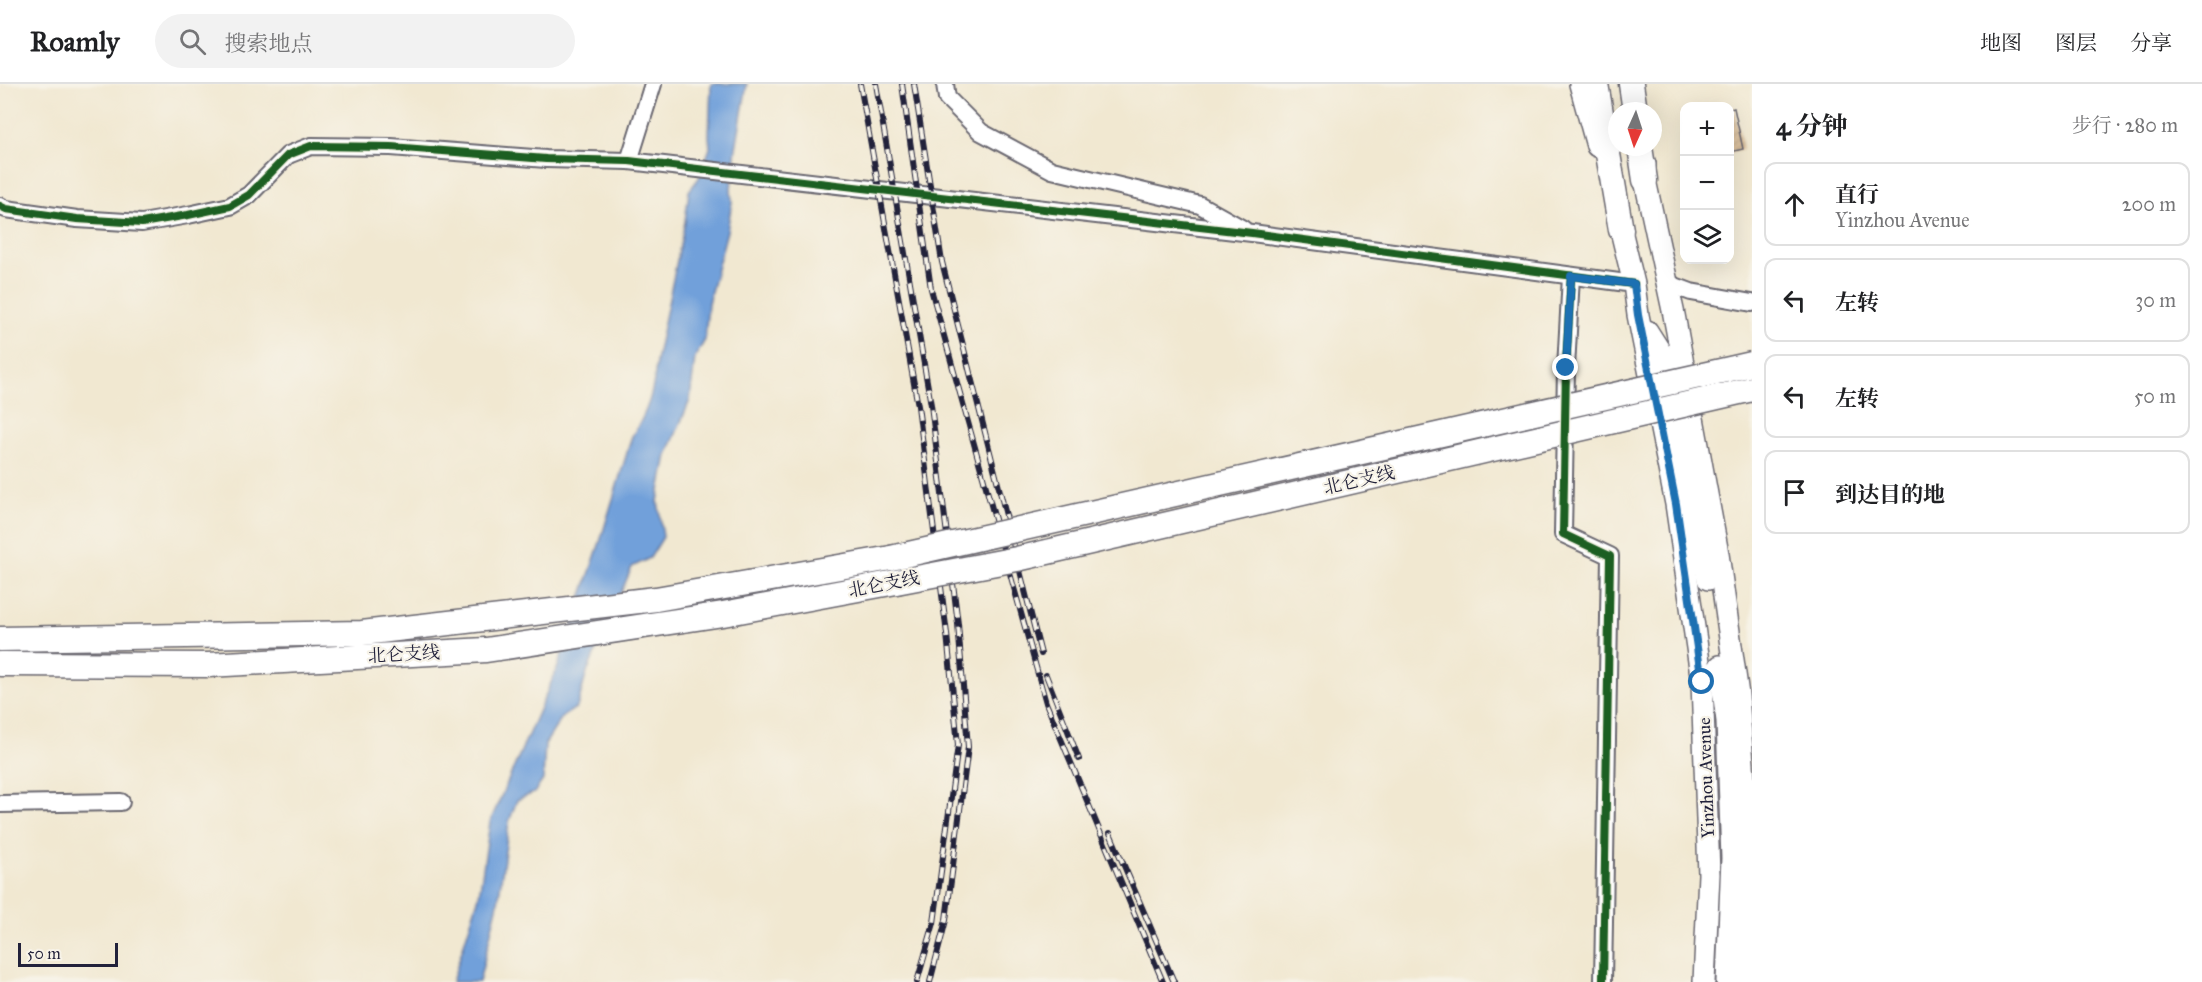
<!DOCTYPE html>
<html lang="zh">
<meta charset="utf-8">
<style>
body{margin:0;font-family:"IM FELL Great Primer","Noto Serif SC",serif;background:#f2f2f2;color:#202124}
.controls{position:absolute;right:18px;top:18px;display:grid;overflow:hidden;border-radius:12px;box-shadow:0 6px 24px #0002}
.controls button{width:54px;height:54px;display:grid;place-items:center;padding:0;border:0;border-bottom:2px solid #e0e0e0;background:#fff;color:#202124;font:30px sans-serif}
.compass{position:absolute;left:1608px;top:18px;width:54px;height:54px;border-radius:50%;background:#fff;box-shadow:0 6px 24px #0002;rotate:183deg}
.scale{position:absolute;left:18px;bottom:15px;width:100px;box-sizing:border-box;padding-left:6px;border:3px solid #22223b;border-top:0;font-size:16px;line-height:21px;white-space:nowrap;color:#22223b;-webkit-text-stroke:4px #f7f3e8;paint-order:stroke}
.stop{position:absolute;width:18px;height:18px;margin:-14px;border:4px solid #1f6fb2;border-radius:50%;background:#fff}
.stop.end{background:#1f6fb2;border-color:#fff;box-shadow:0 2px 6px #0008}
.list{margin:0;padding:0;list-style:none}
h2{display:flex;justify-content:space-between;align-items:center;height:78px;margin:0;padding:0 24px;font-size:26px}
h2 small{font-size:20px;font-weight:400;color:#757577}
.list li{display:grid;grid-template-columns:39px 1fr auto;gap:18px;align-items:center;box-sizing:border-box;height:84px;margin:0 12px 12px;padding:0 12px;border:2px solid #e0e0e0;border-radius:12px}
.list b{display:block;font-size:22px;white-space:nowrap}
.list p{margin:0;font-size:20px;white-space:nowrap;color:#757577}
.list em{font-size:20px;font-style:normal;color:#757577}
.icon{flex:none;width:33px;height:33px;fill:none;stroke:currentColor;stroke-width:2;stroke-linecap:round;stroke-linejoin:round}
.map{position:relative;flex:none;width:1752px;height:898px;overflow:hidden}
header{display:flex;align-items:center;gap:36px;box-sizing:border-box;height:84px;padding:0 30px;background:#fff;border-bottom:2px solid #e0e0e0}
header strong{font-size:28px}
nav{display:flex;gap:33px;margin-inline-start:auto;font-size:21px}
.search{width:420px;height:54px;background:#f2f2f2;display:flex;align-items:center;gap:15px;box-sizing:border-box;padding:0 21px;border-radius:33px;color:#757577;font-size:22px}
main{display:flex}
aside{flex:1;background:#fff}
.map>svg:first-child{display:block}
.water{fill:#71a0da;stroke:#4a618a;stroke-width:1.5}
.building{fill:url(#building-hatch)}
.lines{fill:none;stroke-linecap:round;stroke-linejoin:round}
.minor-casing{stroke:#6a6770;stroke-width:20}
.major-casing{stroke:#6a6770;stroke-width:24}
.highway-casing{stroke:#6a6770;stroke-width:27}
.minor{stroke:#fff;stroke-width:16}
.major{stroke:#fff;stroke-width:21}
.highway{stroke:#fff;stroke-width:24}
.rail-casing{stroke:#22223b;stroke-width:6}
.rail{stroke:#f7f3e8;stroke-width:4;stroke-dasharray:11;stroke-linecap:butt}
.highway-bridge-casing{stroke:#6a6770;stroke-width:27;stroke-linecap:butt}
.highway-bridge{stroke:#fff;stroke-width:24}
.cycleway-casing{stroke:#f7f3e8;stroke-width:11}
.cycleway{stroke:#1b5e20;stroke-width:8}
.route{stroke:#1f6fb2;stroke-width:8}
.labels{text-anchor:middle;stroke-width:4.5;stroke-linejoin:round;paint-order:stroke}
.street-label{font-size:18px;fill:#22223b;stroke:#f7f3e8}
</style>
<header>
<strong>Roamly</strong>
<div class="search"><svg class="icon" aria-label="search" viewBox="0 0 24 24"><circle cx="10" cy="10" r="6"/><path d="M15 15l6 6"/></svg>搜索地点</div>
<nav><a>地图</a><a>图层</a><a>分享</a></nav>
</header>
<main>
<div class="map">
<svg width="1752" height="898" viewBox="0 0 1752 898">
<defs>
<pattern id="building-hatch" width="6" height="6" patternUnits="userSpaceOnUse" patternTransform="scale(1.5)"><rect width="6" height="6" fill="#dabd97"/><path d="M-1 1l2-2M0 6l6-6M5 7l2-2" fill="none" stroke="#bba283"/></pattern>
</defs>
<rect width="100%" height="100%" fill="#f7f3e8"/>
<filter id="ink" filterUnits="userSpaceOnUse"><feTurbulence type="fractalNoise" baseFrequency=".0167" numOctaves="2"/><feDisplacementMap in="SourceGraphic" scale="12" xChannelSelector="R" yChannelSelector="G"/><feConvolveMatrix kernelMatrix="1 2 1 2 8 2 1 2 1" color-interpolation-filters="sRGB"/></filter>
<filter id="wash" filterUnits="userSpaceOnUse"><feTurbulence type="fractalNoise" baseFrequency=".008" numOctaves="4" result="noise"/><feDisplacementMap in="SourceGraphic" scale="24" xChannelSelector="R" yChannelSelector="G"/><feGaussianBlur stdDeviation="1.35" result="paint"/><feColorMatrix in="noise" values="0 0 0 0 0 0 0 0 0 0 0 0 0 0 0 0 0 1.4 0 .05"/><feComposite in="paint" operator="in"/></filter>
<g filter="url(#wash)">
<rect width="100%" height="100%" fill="#f1e8d1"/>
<path class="water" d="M711,0H747L736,64L731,104L732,118L727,147L708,219L705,256L695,273L690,316L667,371L658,417L663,453L650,474L632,483L587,588L577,623L562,633L545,660L543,696L534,709L517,716L509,738L498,819L479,898H452L479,812L490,738L557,585L600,458L632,352C647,330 655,303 656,277L685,138L689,107L699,94L710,64L709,52Z"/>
<g id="blocks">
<polygon class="building" points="1734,24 1743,65 1730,68 1730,25"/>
</g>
</g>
<g filter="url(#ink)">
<use href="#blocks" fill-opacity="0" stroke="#6a6770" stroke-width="1.5"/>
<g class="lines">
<defs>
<g id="minor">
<polyline points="945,0 947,14 981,48 1052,86 1200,121 1243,145"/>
<polyline points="629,77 653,0"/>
<polyline points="0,122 6,125 77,135 142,139 188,131 230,122 249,111 288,71 311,62 391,63 546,75 629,77 1252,149 1634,200"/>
<polyline points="1571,192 1566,284 1563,450 1610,472 1603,898"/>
<polyline points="1667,199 1691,208 1752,219"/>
<polyline points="0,720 121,718"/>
</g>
<g id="major">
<polyline points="1580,0 1597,62"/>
<polyline points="1645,80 1645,96 1674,231 1718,470 1738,611 1749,764 1745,898"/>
<polyline points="1617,130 1634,200 1638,231 1676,420 1702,598 1709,790 1704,898"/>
<polyline points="1647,247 1661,269 1708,495"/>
<polyline points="1720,582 1727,637 1732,774 1727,898"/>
</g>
<g id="highway">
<polyline points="1596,0 1621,146"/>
<polyline points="1631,0 1635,27"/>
<polyline points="1640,63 1645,96"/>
<polyline points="0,555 362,549 656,515 891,474"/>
<polyline points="0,580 208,581 486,566 723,530 896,498"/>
</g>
</defs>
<use href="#minor" class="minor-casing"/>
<use href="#major" class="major-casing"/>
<use href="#highway" class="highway-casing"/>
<use href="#minor" class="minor"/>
<use href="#major" class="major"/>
<use href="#highway" class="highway"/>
<defs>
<g id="rail">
<polyline points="860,0 918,322 947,550 958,661 934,839 917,898"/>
<polyline points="876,0 931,321 958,540 968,663 946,836 930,898"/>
<polyline points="902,0 931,205 1046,619 1163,898"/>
<polyline points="914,0 942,178 1041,570"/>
<polyline points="1046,591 1079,675"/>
<polyline points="1110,749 1174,898"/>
</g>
</defs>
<use href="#rail" class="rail-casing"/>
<use href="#rail" class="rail"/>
<defs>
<g id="highway-bridge">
<polyline points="891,474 1752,280"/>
<polyline points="896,498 1017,475 1752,305"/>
</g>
</defs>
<use href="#highway-bridge" class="highway-bridge-casing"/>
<use href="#highway-bridge" class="highway-bridge"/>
<defs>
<g id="cycleway">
<polyline points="0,122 6,125 77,135 142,139 188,131 230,122 249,111 288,71 311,62 391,63 546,75 629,77 1252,149 1634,200"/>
<polyline points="1571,192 1566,284 1563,450 1610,472 1603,898"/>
</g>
</defs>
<use href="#cycleway" class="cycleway-casing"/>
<use href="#cycleway" class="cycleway"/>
</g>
</g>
<g class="lines" filter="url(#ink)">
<polyline class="route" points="1566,284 1571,192 1634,200 1638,231 1676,420 1702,598"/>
</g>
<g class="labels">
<g class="street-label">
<text transform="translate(1359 396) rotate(-13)" y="6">北仑支线</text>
<text transform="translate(884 500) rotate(-11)" y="6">北仑支线</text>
<text transform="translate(404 570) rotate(-3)" y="6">北仑支线</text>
<text transform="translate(1706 694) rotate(-92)" y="6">Yinzhou Avenue</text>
</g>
</g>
</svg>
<div class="controls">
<button>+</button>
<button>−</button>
<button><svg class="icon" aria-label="layers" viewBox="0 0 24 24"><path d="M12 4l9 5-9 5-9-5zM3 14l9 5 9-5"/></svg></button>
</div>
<svg class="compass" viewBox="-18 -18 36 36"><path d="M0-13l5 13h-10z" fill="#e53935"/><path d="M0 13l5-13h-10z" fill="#757577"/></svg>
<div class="scale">50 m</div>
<div class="stop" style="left:1702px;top:598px"></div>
<div class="stop end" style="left:1566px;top:284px"></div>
</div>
<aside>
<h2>4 分钟<small>步行 · 280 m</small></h2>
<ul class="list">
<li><svg class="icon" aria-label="ahead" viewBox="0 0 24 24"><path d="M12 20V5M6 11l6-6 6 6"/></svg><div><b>直行</b><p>Yinzhou Avenue</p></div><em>200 m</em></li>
<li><svg class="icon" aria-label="left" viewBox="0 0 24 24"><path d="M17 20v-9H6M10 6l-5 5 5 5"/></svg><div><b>左转</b></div><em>30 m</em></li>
<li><svg class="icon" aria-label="left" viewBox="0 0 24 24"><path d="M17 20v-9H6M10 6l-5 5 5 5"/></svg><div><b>左转</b></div><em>50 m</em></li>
<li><svg class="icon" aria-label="arrive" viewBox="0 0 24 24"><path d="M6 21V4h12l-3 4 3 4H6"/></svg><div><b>到达目的地</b></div></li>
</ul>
</aside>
</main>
